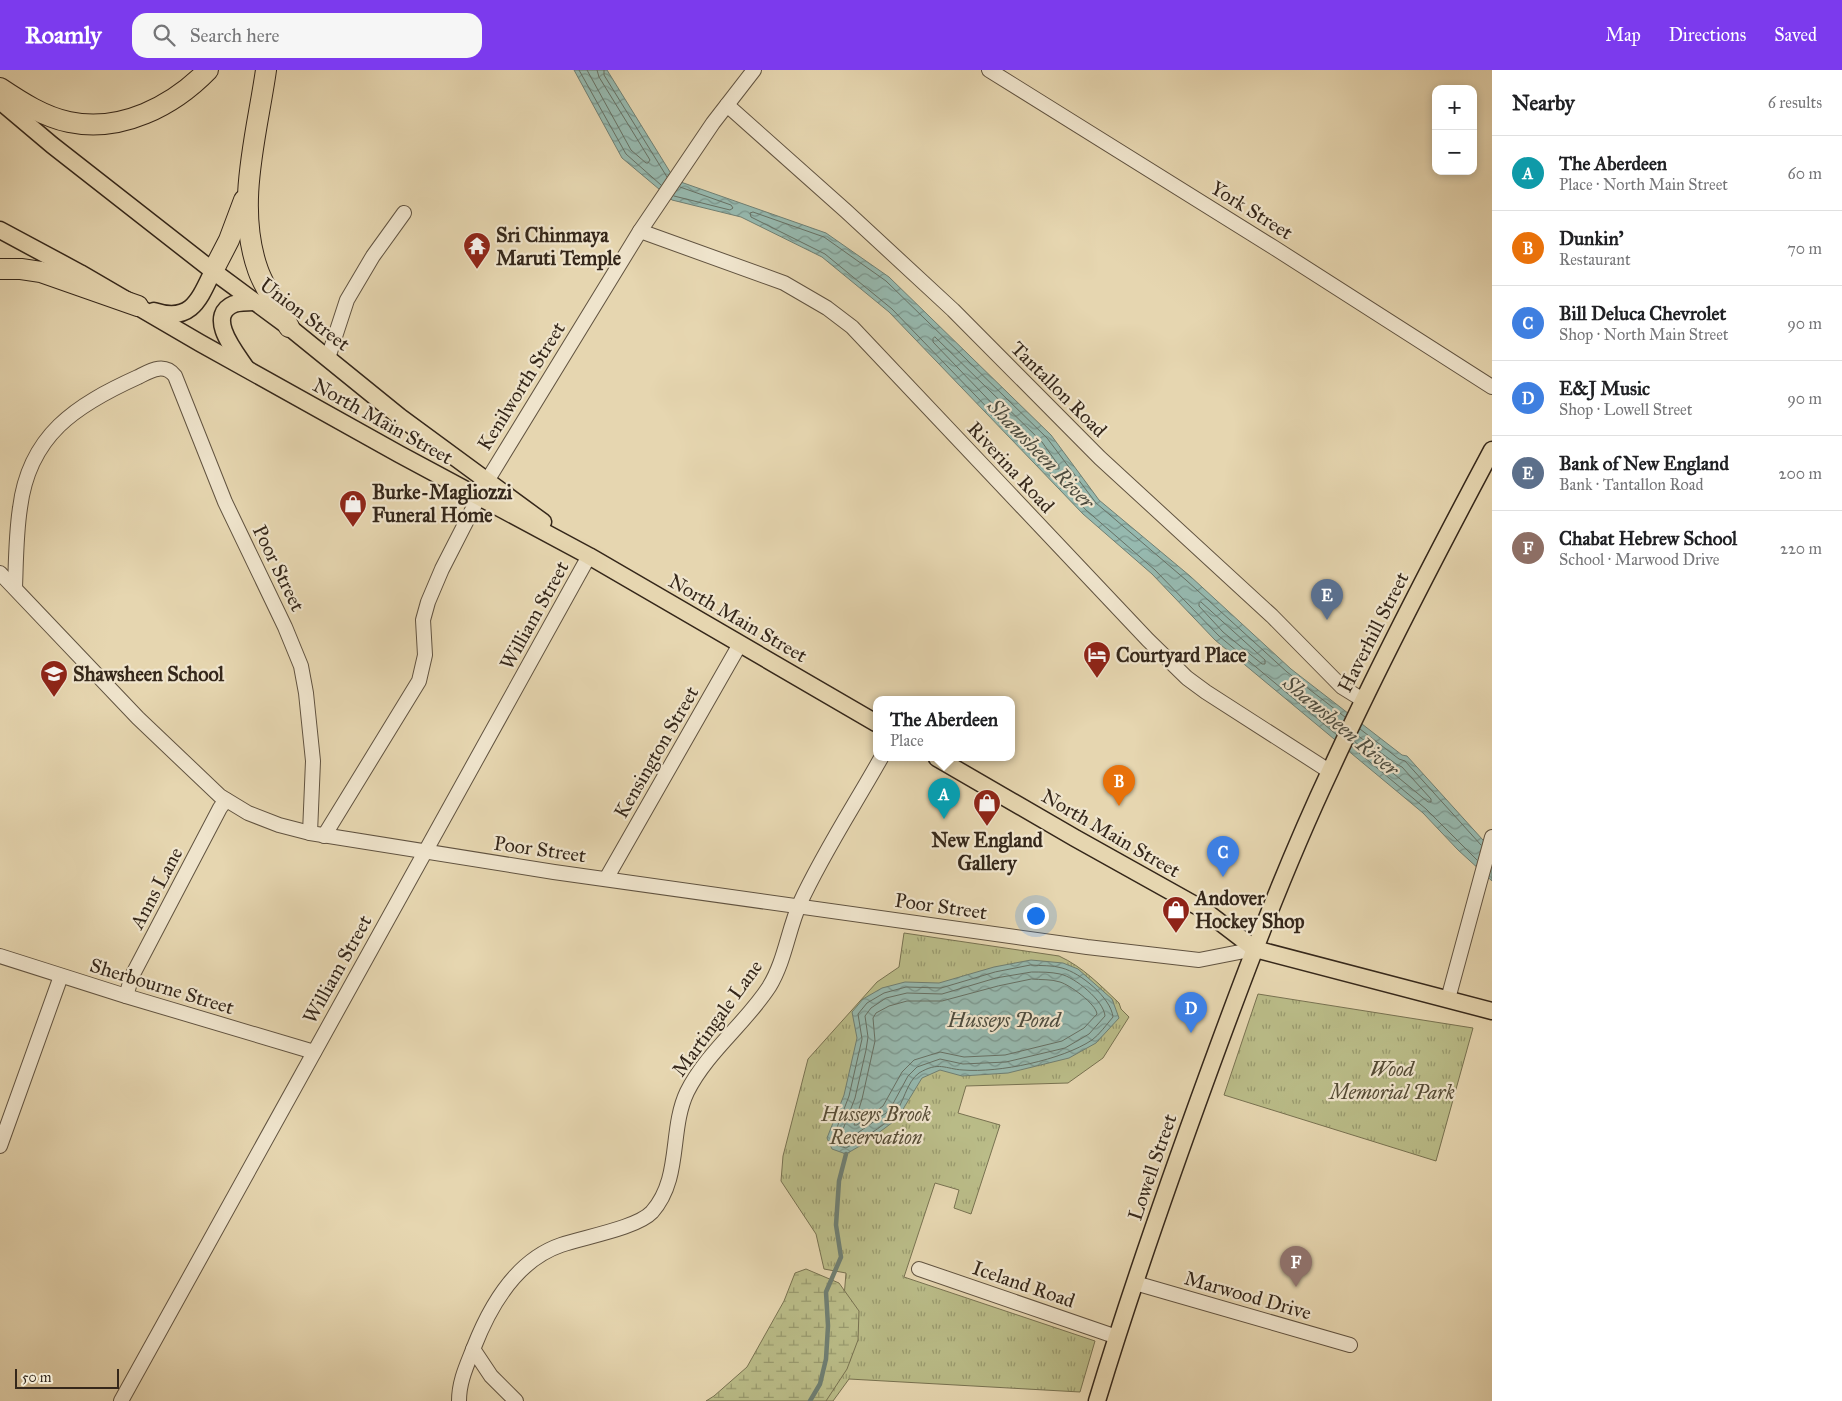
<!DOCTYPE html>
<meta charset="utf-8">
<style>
body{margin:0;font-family:"IM FELL Great Primer",serif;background:#f6f6f6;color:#202124}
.controls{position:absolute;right:15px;top:15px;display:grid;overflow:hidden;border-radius:10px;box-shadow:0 2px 8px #0003}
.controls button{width:45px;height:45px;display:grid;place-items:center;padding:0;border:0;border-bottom:1px solid #e0e0e0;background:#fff;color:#202124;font:25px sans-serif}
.scale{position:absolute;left:15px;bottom:12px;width:104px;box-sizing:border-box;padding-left:5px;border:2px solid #35271a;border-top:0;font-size:14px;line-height:18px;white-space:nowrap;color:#35271a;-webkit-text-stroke:4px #efe4cc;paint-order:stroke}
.you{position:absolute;left:1035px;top:845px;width:18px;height:18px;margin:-12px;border:4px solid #fff;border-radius:50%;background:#1a73e8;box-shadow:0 0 0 8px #1a73e833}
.badge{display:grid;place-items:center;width:32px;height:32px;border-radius:50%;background:#7c3aed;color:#fff;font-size:16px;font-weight:700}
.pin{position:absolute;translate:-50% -41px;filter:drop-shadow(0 1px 2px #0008)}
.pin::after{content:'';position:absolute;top:26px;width:18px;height:15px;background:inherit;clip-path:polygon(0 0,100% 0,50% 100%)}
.popup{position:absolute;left:873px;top:626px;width:142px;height:65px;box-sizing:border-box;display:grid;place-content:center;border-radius:10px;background:#fff;filter:drop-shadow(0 1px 4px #0005);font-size:16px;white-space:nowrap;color:#757577}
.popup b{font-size:19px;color:#202124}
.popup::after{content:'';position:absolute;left:50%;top:100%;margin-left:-10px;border:10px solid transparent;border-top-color:#fff}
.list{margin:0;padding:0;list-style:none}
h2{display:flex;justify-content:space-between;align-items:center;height:65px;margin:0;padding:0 20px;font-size:21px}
h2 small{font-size:16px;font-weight:400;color:#757577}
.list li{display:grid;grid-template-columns:32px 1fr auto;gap:15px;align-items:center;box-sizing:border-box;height:75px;padding:0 20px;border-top:1px solid #e0e0e0}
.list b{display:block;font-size:19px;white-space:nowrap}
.list p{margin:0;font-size:16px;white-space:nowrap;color:#757577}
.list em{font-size:16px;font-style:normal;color:#757577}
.icon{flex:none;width:28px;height:28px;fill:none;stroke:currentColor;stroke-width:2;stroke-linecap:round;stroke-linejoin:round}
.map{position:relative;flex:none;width:1492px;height:1331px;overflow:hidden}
header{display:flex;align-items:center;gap:30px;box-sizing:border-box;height:70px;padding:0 25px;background:#7c3aed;color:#fff}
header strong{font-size:24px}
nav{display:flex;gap:28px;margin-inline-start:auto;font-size:18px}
.search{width:350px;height:45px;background:#f6f6f6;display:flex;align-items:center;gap:12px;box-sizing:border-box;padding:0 18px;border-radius:15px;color:#757577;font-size:19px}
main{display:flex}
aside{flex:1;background:#fff}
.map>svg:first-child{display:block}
.grass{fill:url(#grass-tufts);stroke:#787251}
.wetland{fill:url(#wetland-marsh);stroke:#787251}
.water{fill:url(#water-waves);stroke:#6f7f73}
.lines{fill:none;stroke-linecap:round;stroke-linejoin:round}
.shore{stroke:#667064;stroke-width:1}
.stream{stroke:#6f7f73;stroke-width:4.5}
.minor-casing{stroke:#615340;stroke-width:16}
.major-casing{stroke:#35271a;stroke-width:19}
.highway-casing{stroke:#35271a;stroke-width:22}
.minor{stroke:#efe4cc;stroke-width:14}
.major{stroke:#e6d6b0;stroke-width:16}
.highway{stroke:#e6d6b0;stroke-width:20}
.labels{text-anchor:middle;stroke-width:4.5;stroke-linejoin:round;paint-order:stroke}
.street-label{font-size:20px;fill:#35271a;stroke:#efe4cc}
.poi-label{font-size:20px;font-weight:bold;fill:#35271a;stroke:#efe4cc;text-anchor:start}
.park-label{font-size:20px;font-style:italic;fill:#564c36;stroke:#efe4cc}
.water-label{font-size:21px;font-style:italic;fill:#4d4c3f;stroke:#efe4cc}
</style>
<header>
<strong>Roamly</strong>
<div class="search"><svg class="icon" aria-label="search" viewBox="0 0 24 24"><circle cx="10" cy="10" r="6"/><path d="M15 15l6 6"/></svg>Search here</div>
<nav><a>Map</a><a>Directions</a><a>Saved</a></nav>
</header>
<main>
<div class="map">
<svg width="1492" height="1331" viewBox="0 0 1492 1331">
<defs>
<pattern id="grass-tufts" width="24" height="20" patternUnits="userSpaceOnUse" patternTransform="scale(1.25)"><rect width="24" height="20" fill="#babc88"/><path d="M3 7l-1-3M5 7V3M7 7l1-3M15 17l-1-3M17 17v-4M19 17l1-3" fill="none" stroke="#98996e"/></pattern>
<pattern id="wetland-marsh" width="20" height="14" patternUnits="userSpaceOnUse" patternTransform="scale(1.25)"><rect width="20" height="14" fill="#babc88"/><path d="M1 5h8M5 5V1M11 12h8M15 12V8" fill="none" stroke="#98996e"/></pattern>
<pattern id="water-waves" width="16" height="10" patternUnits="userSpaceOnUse" patternTransform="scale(1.25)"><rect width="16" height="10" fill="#96b9af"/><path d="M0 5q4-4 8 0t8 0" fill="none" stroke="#7b968e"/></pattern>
</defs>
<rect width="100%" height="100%" fill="#e6d6b0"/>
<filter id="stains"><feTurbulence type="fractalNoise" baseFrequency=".004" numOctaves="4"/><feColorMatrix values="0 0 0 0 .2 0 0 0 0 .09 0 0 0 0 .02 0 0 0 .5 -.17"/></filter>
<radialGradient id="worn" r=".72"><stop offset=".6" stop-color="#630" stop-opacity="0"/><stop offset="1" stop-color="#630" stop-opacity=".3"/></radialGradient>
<g class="grass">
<path d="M904,863L1059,886C1083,897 1100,915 1119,933L1121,939L1129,947L1103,988L1068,1013L966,1016L958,1043L1000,1055L971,1144L954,1138L959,1120L935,1113L904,1207L1095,1271L1080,1322L849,1309L833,1331H770L845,1297L850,1291L853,1277L844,1227L846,1203L824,1199L816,1164L781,1111L783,1086L808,989L877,912L899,897Z"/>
<polygon points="1258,924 1473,958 1436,1091 1224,1025"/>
</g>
<polygon class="wetland" points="806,1199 839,1213 859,1241 858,1270 847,1299 826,1331 706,1331 714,1326 747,1297 784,1231 795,1203"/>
<g class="water">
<polygon points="574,0 607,0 675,110 826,163 889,207 1051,365 1099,430 1190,506 1291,599 1402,685 1407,686 1492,780 1492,811 1458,780 1423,743 1215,570 1152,504 1083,444 889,242 822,187 741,147 672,130 622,88"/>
<polygon points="1031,890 1063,893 1078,899 1112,929 1119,948 1096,973 1069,988 1008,1003 962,1006 940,1000 922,1008 897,1049 865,1073 846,1084 832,1079 827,1068 844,1025 857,968 852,942 863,929 882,918 905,912 939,913 994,897"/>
</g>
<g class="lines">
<g class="shore">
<polyline points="579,0 626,84 661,115"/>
<polyline points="587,0 631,80 646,93 648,93 650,90 599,7 597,0"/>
<polyline points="604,0 604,5 667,107"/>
<polyline points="674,126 730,140 733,138 731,135 680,117"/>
<polygon points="935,267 1042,372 1059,396 1059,399 1055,399 933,272 933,269"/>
<polygon points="1201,532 1265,590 1265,594 1262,594 1223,562 1199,536 1199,534"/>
<polyline points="1339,659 1311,635 1311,632 1314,631 1342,653"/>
<polyline points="1360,659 1399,689 1405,691 1481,775"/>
<polyline points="1337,665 1219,566 1155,500 1086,440 892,239 825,184 751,147 750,143 753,142 824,167 886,211 1047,368 1096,433 1186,510 1287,602 1345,647"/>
<polyline points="1354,671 1428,732 1431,732 1431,729 1402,697 1396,694 1357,665"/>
<polyline points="1352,677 1426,739 1477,790"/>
<path d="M1031,895C1041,896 1053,895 1062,898C1081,903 1111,928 1113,947C1106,955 1100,964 1092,970C1062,990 999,1003 963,1000C945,999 939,991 919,1003C906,1012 904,1034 893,1046C883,1057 860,1070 846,1078L836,1075L833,1068L849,1026L862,969L858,944L867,933L884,923L906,917L941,918L995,902Z"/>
<path d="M1032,902C1041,902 1051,902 1060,904C1075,907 1104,931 1105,946L1089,964L1065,978L1006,992L963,994L940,989L917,997L908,1006L889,1041L846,1071L840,1070V1067L855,1028L866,980L868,967L865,946L871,938L886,928L907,923L942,924L996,908Z"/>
<path d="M1032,909C1041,910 1051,909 1060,912C1070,915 1096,934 1097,944L1084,958L1062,971L1005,985L964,987L940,982L914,990L902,1002L883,1036L857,1055H854L862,1029L875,971L873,948L876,943L889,936L907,931H942L998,916Z"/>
</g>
<polyline class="stream" points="810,1331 820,1314 826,1289 828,1256 826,1222 841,1187 836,1155 839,1111 846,1084"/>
<defs>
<g id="minor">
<polyline points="989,0 1273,177 1492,317"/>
<polyline points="727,35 846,141 953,240 1100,388 1272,546 1342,617 1363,630"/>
<polyline points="640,161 784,213 827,238 852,257 1148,570 1187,608 1206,622 1329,701"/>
<polyline points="328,288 347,230 373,186 404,143"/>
<polyline points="0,503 138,648 220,726 248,743 279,755 310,763"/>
<path d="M15,518C16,491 16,464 20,438C29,365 76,335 138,307C150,301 164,292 175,306L225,432L285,557L301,596L306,623L313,691L310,763L554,802L1087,877L1199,890L1255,879"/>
<polyline points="324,766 419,611 425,585 423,550 428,532 442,499 487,411 640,161 713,53 754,0"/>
<polyline points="606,809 740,574"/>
<polyline points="0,886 126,926 314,982"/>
<polyline points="126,926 132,906 220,738 226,730"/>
<polyline points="1448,929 1492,767"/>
<polyline points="0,1076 61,906"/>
<polyline points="919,1199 1117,1267"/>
<polyline points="1135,1213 1350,1275"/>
<polyline points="473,1279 491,1306 516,1331"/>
<polyline points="121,1331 589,486"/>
<path d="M459,1331C459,1311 467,1295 474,1277C490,1236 517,1190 561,1175C584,1167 637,1158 652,1142C682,1108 669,1060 687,1022C707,982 745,954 769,917C785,891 788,860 800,833C823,783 854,736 881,688"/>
</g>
<g id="major">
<polyline points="0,31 52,75 213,201 289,257 400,347 543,452"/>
<polyline points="0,160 80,203 200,273 399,384 589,486 876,653"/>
<path d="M154,241C191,253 199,230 213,201"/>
<path d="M246,298C236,283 205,246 234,234C240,232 248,232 254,232"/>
<polyline points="937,688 1075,768 1204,840 1255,879 1492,941"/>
<path d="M1097,1331C1130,1222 1168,1114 1207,1007C1245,903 1284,799 1331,699C1381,590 1436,485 1492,380"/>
</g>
<g id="highway">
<path d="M266,0C257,64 235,136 258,200C265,220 279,238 289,257"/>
<path d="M0,18C21,32 44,47 69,52C121,63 173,36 208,0"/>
<polyline points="0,199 21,199 41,202 138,236"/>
<polyline points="213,201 229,170 244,130"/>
</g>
</defs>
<use href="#minor" class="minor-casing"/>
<use href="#major" class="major-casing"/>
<use href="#highway" class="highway-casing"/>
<use href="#minor" class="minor"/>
<use href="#major" class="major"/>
<use href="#highway" class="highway"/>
</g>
<defs>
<symbol id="temple-pin" viewBox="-11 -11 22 30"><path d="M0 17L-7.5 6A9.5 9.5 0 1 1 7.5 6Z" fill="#8f2418" stroke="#efe4cc"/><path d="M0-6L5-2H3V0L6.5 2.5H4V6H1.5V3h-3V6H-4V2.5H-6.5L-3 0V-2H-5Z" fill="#fff"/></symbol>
<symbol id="shop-pin" viewBox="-11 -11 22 30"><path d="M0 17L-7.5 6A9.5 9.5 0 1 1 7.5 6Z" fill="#8f2418" stroke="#efe4cc"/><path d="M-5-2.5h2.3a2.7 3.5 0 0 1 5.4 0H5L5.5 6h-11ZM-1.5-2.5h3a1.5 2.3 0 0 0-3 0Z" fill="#fff"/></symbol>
<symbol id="hotel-pin" viewBox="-11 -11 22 30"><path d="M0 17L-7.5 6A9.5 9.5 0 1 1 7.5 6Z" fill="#8f2418" stroke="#efe4cc"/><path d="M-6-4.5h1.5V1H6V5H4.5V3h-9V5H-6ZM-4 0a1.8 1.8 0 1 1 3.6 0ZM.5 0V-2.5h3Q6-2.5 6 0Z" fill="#fff"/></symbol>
<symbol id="school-pin" viewBox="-11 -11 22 30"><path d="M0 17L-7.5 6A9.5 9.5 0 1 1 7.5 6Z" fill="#8f2418" stroke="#efe4cc"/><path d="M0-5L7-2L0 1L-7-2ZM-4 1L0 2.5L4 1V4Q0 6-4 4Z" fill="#fff"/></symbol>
</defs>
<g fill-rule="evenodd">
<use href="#temple-pin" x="461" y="160" width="32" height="43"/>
<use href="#shop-pin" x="337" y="418" width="32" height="43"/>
<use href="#hotel-pin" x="1081" y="569" width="32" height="43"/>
<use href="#school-pin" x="38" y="588" width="32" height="43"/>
<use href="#shop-pin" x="971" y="717" width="32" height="43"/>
<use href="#shop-pin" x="1160" y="824" width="32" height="43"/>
</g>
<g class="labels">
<g class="street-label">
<text transform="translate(1252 140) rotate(32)" y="7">York Street</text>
<text transform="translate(305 244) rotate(37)" y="7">Union Street</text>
<text transform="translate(521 316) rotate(-58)" y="7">Kenilworth Street</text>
<text transform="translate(1059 319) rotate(45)" y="7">Tantallon Road</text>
<text transform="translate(383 351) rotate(29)" y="7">North Main Street</text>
<text transform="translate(1011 397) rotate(47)" y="7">Riverina Road</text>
<text transform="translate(279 498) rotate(64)" y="7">Poor Street</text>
<text transform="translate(534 545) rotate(-61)" y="7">William Street</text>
<text transform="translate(738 548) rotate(30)" y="7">North Main Street</text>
<text transform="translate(1373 562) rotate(-63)" y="7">Haverhill Street</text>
<text transform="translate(656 682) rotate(-60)" y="7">Kensington Street</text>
<text transform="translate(1111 763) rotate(30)" y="7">North Main Street</text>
<text transform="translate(540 779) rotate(8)" y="7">Poor Street</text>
<text transform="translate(156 818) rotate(-62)" y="7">Anns Lane</text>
<text transform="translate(941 836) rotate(8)" y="7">Poor Street</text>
<text transform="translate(337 899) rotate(-61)" y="7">William Street</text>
<text transform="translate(162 916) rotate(17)" y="7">Sherbourne Street</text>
<text transform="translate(717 948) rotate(-54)" y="7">Martingale Lane</text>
<text transform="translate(1152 1097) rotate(-71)" y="7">Lowell Street</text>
<text transform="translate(1024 1214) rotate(19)" y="7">Iceland Road</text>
<text transform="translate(1248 1225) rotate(16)" y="7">Marwood Drive</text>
</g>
<g class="poi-label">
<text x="496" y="172">Sri Chinmaya<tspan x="496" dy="23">Maruti Temple</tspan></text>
<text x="372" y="429">Burke-Magliozzi<tspan x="372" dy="23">Funeral Home</tspan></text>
<text x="1116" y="592">Courtyard Place</text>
<text x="73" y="611">Shawsheen School</text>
<text x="987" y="777" text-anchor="middle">New England<tspan x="987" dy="23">Gallery</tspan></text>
<text x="1195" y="835">Andover<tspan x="1195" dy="23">Hockey Shop</tspan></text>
</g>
<g class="park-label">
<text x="1392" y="1006">Wood<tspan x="1392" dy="23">Memorial Park</tspan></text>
<text x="876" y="1051">Husseys Brook<tspan x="876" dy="23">Reservation</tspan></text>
</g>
<g class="water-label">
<text transform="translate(1041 384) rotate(46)" y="7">Shawsheen River</text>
<text transform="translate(1341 656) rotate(40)" y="7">Shawsheen River</text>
<text x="1004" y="957">Husseys Pond</text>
</g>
</g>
<rect width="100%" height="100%" filter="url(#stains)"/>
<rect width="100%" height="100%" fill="url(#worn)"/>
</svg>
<div class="controls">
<button>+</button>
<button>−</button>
</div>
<div class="scale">50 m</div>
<div class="you"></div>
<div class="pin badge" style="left:944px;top:749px;background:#0f9aa8">A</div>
<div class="popup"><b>The Aberdeen</b>Place</div>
<div class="pin badge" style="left:1119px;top:736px;background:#e8710a">B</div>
<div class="pin badge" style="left:1223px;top:807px;background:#3f7fe0">C</div>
<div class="pin badge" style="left:1191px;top:963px;background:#3f7fe0">D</div>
<div class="pin badge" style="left:1327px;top:550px;background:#5c6f8a">E</div>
<div class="pin badge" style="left:1296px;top:1217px;background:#8d6e63">F</div>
</div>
<aside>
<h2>Nearby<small>6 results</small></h2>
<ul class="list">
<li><span class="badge" style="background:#0f9aa8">A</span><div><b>The Aberdeen</b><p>Place · North Main Street</p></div><em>60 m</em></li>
<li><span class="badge" style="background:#e8710a">B</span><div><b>Dunkin'</b><p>Restaurant</p></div><em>70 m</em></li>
<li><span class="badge" style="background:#3f7fe0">C</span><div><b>Bill Deluca Chevrolet</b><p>Shop · North Main Street</p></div><em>90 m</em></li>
<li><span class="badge" style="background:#3f7fe0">D</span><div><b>E&amp;J Music</b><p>Shop · Lowell Street</p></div><em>90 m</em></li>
<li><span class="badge" style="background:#5c6f8a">E</span><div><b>Bank of New England</b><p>Bank · Tantallon Road</p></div><em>200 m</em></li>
<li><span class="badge" style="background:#8d6e63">F</span><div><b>Chabat Hebrew School</b><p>School · Marwood Drive</p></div><em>220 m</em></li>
</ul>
</aside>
</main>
